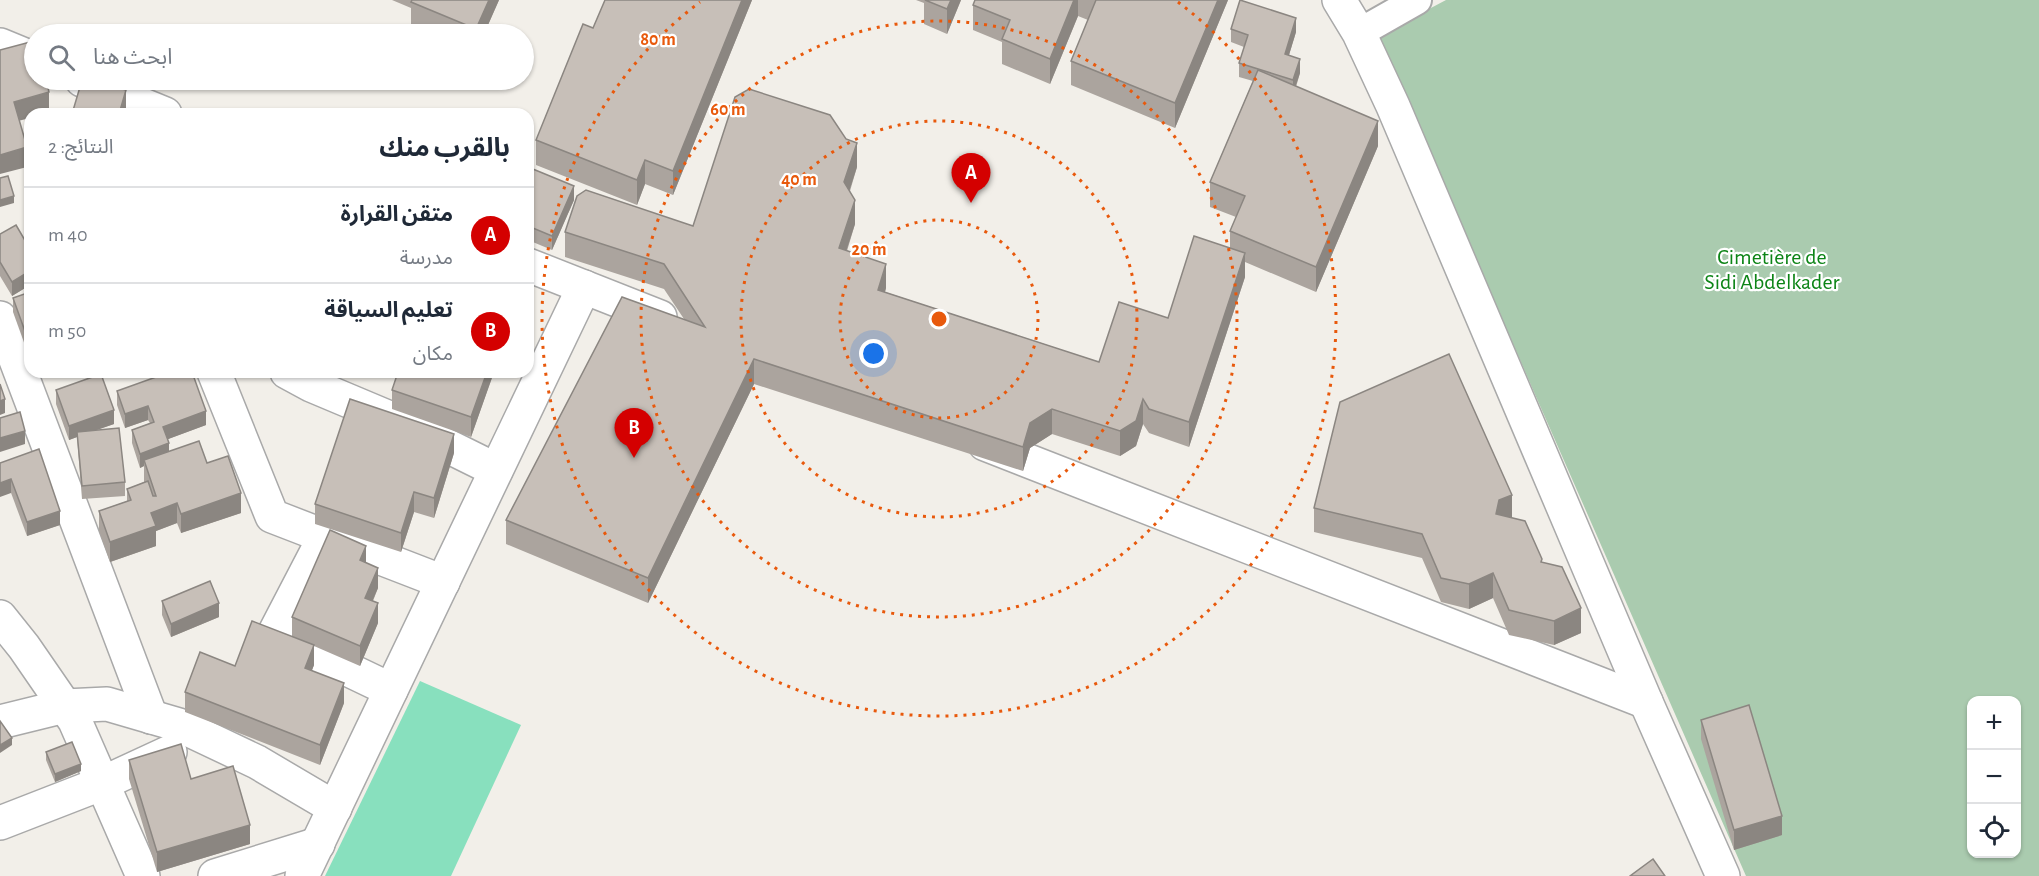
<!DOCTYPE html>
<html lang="ar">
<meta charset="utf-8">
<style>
body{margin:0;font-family:"Alegreya Sans","Noto Sans Arabic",sans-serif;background:#f6f6f7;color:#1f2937;direction:rtl}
.controls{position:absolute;right:18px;bottom:18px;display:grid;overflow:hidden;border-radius:12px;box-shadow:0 2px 4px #0004}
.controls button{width:54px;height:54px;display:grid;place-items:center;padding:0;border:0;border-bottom:2px solid #e0e1e3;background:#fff;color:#1f2937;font:30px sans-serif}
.you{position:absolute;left:874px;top:354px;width:21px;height:21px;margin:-15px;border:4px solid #fff;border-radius:50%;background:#1a73e8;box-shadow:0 0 0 9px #1a73e833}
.badge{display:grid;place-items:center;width:39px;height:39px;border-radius:50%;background:#d40000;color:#fff;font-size:20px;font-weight:700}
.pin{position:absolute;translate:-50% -50px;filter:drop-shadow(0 2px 3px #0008)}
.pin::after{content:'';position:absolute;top:32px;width:21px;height:18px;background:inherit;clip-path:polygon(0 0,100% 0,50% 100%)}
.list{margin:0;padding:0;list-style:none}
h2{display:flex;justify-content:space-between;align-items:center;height:78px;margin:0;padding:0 24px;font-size:26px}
h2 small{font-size:20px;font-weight:400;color:#747a83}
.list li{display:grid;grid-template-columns:39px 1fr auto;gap:18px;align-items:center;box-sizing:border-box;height:96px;padding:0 24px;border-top:2px solid #e0e1e3}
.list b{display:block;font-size:22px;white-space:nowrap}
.list p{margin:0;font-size:20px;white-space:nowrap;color:#747a83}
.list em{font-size:20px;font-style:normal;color:#747a83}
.icon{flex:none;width:33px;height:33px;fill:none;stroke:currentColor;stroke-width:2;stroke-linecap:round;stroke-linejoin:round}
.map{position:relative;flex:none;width:2039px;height:876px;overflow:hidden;direction:ltr}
.search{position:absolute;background:#fff;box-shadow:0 2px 4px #0004;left:24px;top:24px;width:510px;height:66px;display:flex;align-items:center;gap:15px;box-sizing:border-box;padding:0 21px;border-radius:33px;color:#747a83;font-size:22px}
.panel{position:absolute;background:#fff;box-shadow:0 2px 4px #0004;left:24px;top:108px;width:510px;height:270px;border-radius:18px;direction:rtl}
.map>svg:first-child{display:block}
.cemetery{fill:#aacbaf;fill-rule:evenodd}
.pitch{fill:#88e0be}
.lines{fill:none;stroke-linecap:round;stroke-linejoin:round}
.pedestrian-casing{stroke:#a9a9a9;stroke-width:32}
.minor-casing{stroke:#a9a9a9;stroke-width:36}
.pedestrian{stroke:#fff;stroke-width:28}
.minor{stroke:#fff;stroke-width:33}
.wall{fill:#aba49e}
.shaded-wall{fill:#8b8681}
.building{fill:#c7bfb8;stroke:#8b8681;stroke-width:1.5}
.ring{fill:none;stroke:#e8590c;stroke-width:3;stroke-dasharray:3 6}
.labels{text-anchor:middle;stroke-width:4.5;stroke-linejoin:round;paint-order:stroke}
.park-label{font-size:22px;fill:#0c8416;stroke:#fff}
.centre{fill:#e8590c;stroke:#fff;stroke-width:3}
.ring-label{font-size:18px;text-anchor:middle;font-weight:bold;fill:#e8590c;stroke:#fff;stroke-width:4.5;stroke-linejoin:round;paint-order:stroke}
</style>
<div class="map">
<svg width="2039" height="876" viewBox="0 0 2039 876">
<rect width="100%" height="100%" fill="#f2efe9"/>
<path class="cemetery" d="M1446,0H2039V876H1746L1378,36ZM1972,700H2016V854H1972Z"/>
<polygon class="pitch" points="420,681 521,725 451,876 325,876"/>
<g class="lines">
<defs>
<polyline id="pedestrian" points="1359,33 1417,0"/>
<g id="minor">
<polyline points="1339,0 1359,33 1393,106 1646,702 1723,876"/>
<polyline points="0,45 34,59"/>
<polyline points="82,80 165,114"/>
<polyline points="528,265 660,317"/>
<polyline points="0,318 151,717"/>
<polyline points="214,372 272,516 443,582"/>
<polyline points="287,372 311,385 399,422 496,470"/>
<polyline points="985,444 1646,702"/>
<polyline points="325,536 274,634 391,690"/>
<polyline points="0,617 24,647 75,721 143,876"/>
<polyline points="0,722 65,706 107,704 179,725 257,762 335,808"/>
<polyline points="0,823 103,783 170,752"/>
<polyline points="215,876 318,844"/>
<polyline points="302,876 584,287"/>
</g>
</defs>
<use href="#pedestrian" class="pedestrian-casing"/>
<use href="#minor" class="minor-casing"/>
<use href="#pedestrian" class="pedestrian"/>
<use href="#minor" class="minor"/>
</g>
<g class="wall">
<polygon points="392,0 499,0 484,34 430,34 411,26 411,8"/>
<polygon points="605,0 752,0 673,195 645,184 637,205 536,165 536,140 593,28"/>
<polygon points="916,0 961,0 947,34 924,24 924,3"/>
<polygon points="975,0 1228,0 1175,128 1071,85 1071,61 1088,20 1078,16 1050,84 1002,64 1002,42 973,30 973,5"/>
<polygon points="1231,29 1296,32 1289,55 1300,73 1296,87 1378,146 1316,292 1245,262 1245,277 1189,447 1149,433 1143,424 1136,446 1120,456 1052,434 1030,448 1023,471 754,384 648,603 506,544 506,520 684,319 664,289 565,257 565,232 693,226 857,167 850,191 855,224 847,251 886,288 885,292 1099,362 1168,318 1230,248 1230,231 1236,217 1210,207 1210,182 1253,81 1239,77 1239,63 1244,47 1231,42"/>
<polygon points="528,167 574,200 552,250 528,240"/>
<polygon points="30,212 30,248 29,247 30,249 30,285 12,296 0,276 0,234 26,242 26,227"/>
<polygon points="30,292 26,348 13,312 13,298"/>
<polygon points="361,372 371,372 370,376"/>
<polygon points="398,372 494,372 471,437 392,409 392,390"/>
<polygon points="56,390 114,424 96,430 125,482 125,496 82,499 77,437 69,440 56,404"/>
<polygon points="117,391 206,425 168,439 169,452 207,463 241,513 181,533 177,523 156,531 156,546 110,562 99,531 99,511 127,501 127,489 144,482 144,466 140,468 132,443 132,430 150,423 148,420 125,428 117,405"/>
<polygon points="454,453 434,518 414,512 401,552 315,524 315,504"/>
<polygon points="0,463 60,525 27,536"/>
<polygon points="1314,508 1512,518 1542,562 1581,633 1554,645 1509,635 1493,598 1469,609 1441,602 1422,558 1314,532"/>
<polygon points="366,563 378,588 373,601 378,623 360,666 314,646 314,665 312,670 344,703 320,765 185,712 185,692 292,636 292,617"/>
<polygon points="162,601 219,617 171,637 162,615"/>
<polygon points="1701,720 1782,835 1734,850 1701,739"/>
<polygon points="46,752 81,771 55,782 46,760"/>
<polygon points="129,760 191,779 250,844 157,872 129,779"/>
</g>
<g class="shaded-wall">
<polygon points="489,0 499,0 484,34 476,34 476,29"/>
<polygon points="742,0 752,0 673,195 673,171"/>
<polygon points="951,0 961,0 947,34 947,9"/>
<polygon points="1074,0 1078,0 1078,16 1050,84 1050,59"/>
<polygon points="1218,0 1228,0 1175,128 1175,103"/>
<polygon points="1296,18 1296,32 1285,68 1285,54"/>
<polygon points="1300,59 1300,73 1293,94 1293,80"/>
<polygon points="126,90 126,110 124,114 119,114"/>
<polygon points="49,92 49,112 43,114 30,114 30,118 14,122 14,102"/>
<polygon points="1378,121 1378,146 1316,292 1316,267"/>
<polygon points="857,143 857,167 844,207 844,182"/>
<polygon points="27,147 27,167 0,174 0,155"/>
<polygon points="645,160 645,184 637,205 637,180"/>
<polygon points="574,186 574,200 552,250 552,236"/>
<polygon points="14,196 14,203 0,207 0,200"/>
<polygon points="855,200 855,224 839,273 839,248"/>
<polygon points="1245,253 1245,277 1189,447 1189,422"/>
<polygon points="886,264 886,288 878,315 878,290"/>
<polygon points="30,271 30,285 12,296 12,282"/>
<polygon points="30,333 30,347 26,348 26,334"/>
<polygon points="754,359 754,384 648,603 648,578"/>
<polygon points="487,372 494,372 471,437 471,417"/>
<polygon points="5,399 5,413 0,415 0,401"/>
<polygon points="1143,399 1143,424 1136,446 1120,456 1120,431"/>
<polygon points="148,406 148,420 125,428 125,414"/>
<polygon points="1052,409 1052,434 1030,448 1023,471 1023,447 1030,423"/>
<polygon points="114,410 114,424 77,437 77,432 77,437 69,440 69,426"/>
<polygon points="206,411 206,425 163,441 163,427"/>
<polygon points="25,431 25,444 0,452 0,438"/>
<polygon points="454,434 454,453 434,518 434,498"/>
<polygon points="169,443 169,457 144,460 144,466 140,468 140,454"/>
<polygon points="11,479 11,493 0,497 0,483"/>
<polygon points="414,492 414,512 401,552 401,533"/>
<polygon points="241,493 241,513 181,533 181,514"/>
<polygon points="1512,495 1512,519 1496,514 1499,500"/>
<polygon points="177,503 177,523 156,531 156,546 110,562 110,542 151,513"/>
<polygon points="60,511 60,525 27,536 27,522"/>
<polygon points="366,546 366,565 360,560"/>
<polygon points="378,568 378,588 365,618 365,598"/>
<polygon points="1493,573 1493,598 1469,609 1469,584"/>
<polygon points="219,603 219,617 171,637 171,624"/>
<polygon points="378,603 378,623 360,666 360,646"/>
<polygon points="1581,608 1581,633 1554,645 1554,621"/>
<polygon points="314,645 314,665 305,688 305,668"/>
<polygon points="344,683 344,703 320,765 320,745"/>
<polygon points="12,738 12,745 0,753 0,745"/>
<polygon points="81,764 81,771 55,782 55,774"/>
<polygon points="1782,816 1782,835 1734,850 1734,830"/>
<polygon points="250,825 250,844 157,872 157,852"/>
</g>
<g class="building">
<polygon points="412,0 489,0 476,29 411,2"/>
<polygon points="605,0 742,0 673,171 645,160 637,180 536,140 583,24 593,28"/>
<polygon points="925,0 951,0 947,9"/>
<polygon points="975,0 1074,0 1050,59 1002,39 1010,20 973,5"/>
<polygon points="1096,0 1218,0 1175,103 1071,61"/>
<polygon points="1240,0 1296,18 1285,54 1300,59 1293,80 1239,63 1248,35 1231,29"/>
<polygon points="34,41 34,80 46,80 49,92 14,102 27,147 0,155 0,50"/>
<polygon points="1258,70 1378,121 1316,267 1230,231 1245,196 1210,182"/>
<polygon points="82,80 89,80 126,90 119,114 72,114"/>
<polygon points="749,89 830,115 846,139 857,143 844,182 855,200 839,248 886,264 878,290 1099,362 1119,302 1168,318 1194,236 1245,253 1189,422 1149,409 1143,399 1136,421 1120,431 1052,409 1030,423 1023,447 754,359 648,578 506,520 622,297 705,327 664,264 565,232 577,196 586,190 693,226 735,97"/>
<polygon points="528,167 574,186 552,236 528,226"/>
<polygon points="8,176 14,196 0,200 0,178"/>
<polygon points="30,212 30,228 26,227"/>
<polygon points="16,225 30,249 30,271 12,282 0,262 0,234"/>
<polygon points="30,292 30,333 26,334 13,298"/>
<polygon points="1449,354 1512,495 1499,500 1496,514 1525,521 1542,559 1541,562 1562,567 1581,608 1554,621 1509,610 1493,573 1469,584 1441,578 1422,534 1314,508 1340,402"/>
<polygon points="170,372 192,372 206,411 163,427 169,443 140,454 132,430 154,422 148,406 125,414 117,391"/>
<polygon points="398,372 487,372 471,417 392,390"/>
<polygon points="101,374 114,410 69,426 56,390"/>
<polygon points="0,384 5,399 0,401"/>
<polygon points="350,399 454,434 434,498 414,492 401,533 315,504"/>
<polygon points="20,412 25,431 0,438 0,418"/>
<polygon points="119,428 125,482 82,486 77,432"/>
<polygon points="199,441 207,463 228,456 241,493 181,514 177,503 151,513 156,526 110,542 99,511 131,500 127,489 148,481 153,496 156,496 144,460"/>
<polygon points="39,449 60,511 27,522 11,479 0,483 0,463"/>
<polygon points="330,530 366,546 360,560 378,568 365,598 378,603 360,646 292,617"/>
<polygon points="210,581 219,603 171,624 162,601"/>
<polygon points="252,621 314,645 305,668 344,683 320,745 185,692 200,652 235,666"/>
<polygon points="1749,705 1782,816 1734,830 1701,720"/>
<polygon points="0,721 12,738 0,745"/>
<polygon points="72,742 81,764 55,774 46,752"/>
<polygon points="181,744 191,779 233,766 250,825 157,852 129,760"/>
<polygon points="1653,859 1665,876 1630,876"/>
</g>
<g class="ring">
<circle cx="939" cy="319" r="99"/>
<circle cx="939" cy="319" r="198"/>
<circle cx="939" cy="319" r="298"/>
<path d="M1178 2A397 397 0 1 1 700 2"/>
</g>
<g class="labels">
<g class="park-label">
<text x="1772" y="264">Cimetière de<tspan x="1772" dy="25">Sidi Abdelkader</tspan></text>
</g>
</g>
<circle cx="939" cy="319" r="9" class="centre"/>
<g class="ring-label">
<text x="658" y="45">80 m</text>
<text x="728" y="115">60 m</text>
<text x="799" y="185">40 m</text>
<text x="869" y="255">20 m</text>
</g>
</svg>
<div class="controls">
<button>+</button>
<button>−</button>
<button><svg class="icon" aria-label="locate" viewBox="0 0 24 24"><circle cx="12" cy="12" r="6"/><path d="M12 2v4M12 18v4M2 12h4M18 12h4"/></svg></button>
</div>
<div class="you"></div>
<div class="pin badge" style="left:971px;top:203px">A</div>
<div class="pin badge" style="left:634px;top:458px">B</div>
<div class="search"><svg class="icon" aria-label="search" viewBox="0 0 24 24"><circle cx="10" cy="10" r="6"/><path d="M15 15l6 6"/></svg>ابحث هنا</div>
<section class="panel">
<h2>بالقرب منك<small>النتائج: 2</small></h2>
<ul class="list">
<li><span class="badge">A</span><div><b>متقن القرارة</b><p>مدرسة</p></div><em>40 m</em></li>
<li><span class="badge">B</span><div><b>تعليم السياقة</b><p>مكان</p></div><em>50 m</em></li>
</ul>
</section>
</div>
